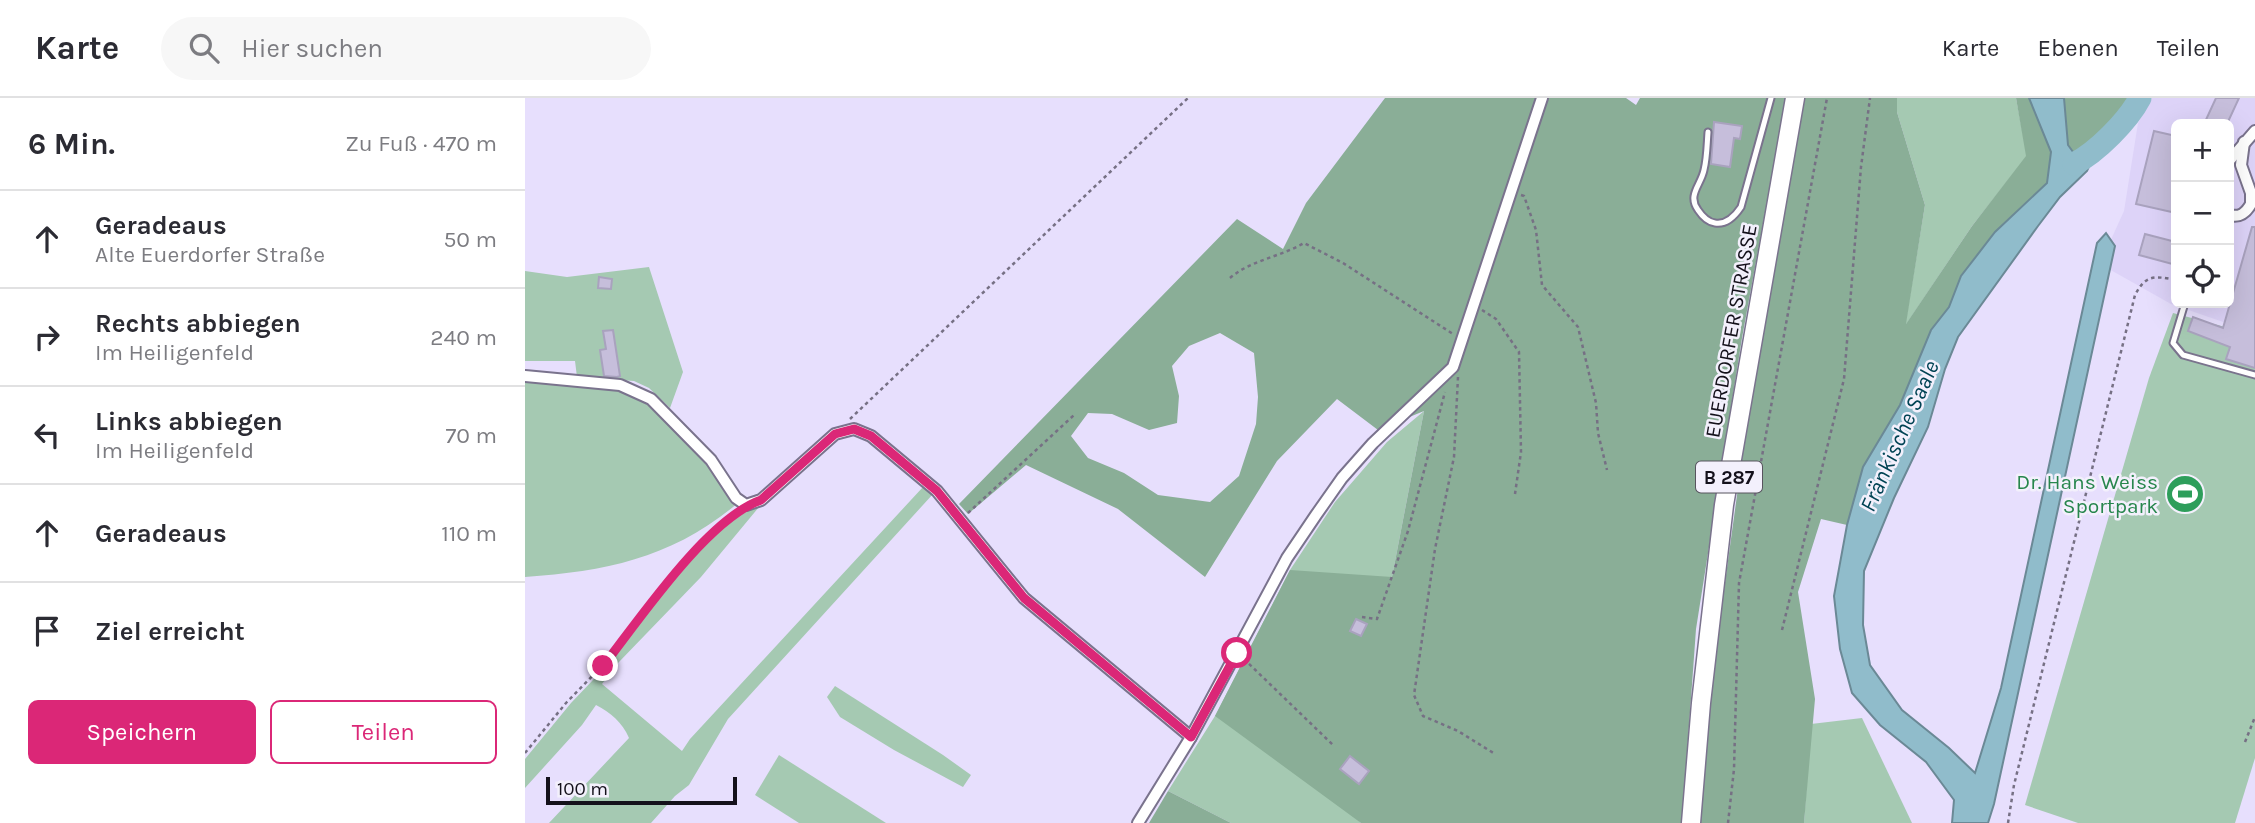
<!DOCTYPE html>
<html lang="de">
<meta charset="utf-8">
<style>
body{margin:0;font-family:Karla,sans-serif;background:#f7f7f7;color:#2b2b33}
.controls{position:absolute;right:21px;top:21px;display:grid;overflow:hidden;border-radius:10px;box-shadow:0 7px 28px #0002}
.controls button{width:63px;height:63px;display:grid;place-items:center;padding:0;border:0;border-bottom:2px solid #e1e1e2;background:#fff;color:#2b2b33;font:35px sans-serif}
.scale{position:absolute;left:21px;bottom:18px;width:191px;box-sizing:border-box;padding-left:7px;border:4px solid #14111b;border-top:0;font-size:19px;line-height:24px;white-space:nowrap;color:#14111b;-webkit-text-stroke:5px #f3f0fc;paint-order:stroke}
.stop{position:absolute;width:21px;height:21px;margin:-16px;border:5px solid #db2777;border-radius:50%;background:#fff}
.stop.end{background:#db2777;border-color:#fff;box-shadow:0 2px 7px #0008}
.list{margin:0;padding:0;list-style:none}
h2{display:flex;justify-content:space-between;align-items:center;height:91px;margin:0;padding:0 28px;font-size:30px}
h2 small{font-size:23px;font-weight:400;color:#7c7c81}
.list li{display:grid;grid-template-columns:46px 1fr auto;gap:21px;align-items:center;box-sizing:border-box;height:98px;padding:0 28px;border-top:2px solid #e1e1e2}
.list b{display:block;font-size:26px;white-space:nowrap}
.list p{margin:0;font-size:23px;white-space:nowrap;color:#7c7c81}
.list em{font-size:23px;font-style:normal;color:#7c7c81}
.actions{display:flex;gap:14px;padding:21px 28px}
.actions a{flex:1;padding:16px 0;border:2px solid #db2777;border-radius:10px;text-align:center;font-size:24px;color:#db2777}
.actions .main{background:#db2777;color:#fff}
.icon{flex:none;width:38px;height:38px;fill:none;stroke:currentColor;stroke-width:2;stroke-linecap:round;stroke-linejoin:round}
.map{position:relative;flex:none;width:1730px;height:725px;overflow:hidden}
header{display:flex;align-items:center;gap:42px;box-sizing:border-box;height:98px;padding:0 35px;background:#fff;border-bottom:2px solid #e1e1e2}
header strong{font-size:33px}
nav{display:flex;gap:38px;margin-inline-start:auto;font-size:24px}
.search{width:490px;height:63px;background:#f7f7f7;display:flex;align-items:center;gap:18px;box-sizing:border-box;padding:0 24px;border-radius:38px;color:#7c7c81;font-size:26px}
main{display:flex}
aside{flex:1;background:#fff}
.map>svg:first-child{display:block}
.built{fill:#ddd3f8;fill-rule:evenodd}
.green{fill:#a5c9b2}
.forest{fill:#8aae97;fill-rule:evenodd}
.water{fill:#90bccb;stroke:#6b8996;stroke-width:2}
.lines{fill:none;stroke-linecap:round;stroke-linejoin:round}
.river{stroke:#90bccb;stroke-width:23}
.building{fill:#c6bedb;stroke:#a9a2be;stroke-width:2}
.lane-casing{stroke:#7a738d;stroke-width:9}
.street-casing{stroke:#7a738d;stroke-width:14}
.primary-casing{stroke:#7a738d;stroke-width:21}
.path{stroke:#767084;stroke-width:2.5;stroke-dasharray:3.5 3.5;stroke-linecap:butt}
.lane{stroke:#fff;stroke-width:5}
.street{stroke:#fff;stroke-width:10}
.primary{stroke:#fff;stroke-width:18}
.route{stroke:#db2777;stroke-width:9}
.labels{text-anchor:middle;stroke-width:5;stroke-linejoin:round;paint-order:stroke}
.shield{fill:#f3f0fc;stroke:#57545e;stroke-width:2}
.shield-label{font-size:19px;font-weight:bold;fill:#14111b}
.street-label{font-size:21px;fill:#14111b;stroke:#f3f0fc}
.leisure-label{font-size:21px;fill:#27864d;stroke:#f3f0fc;text-anchor:end}
.water-label{font-size:23px;font-style:italic;fill:#014354;stroke:#f3f0fc}
</style>
<header>
<strong>Karte</strong>
<div class="search"><svg class="icon" aria-label="search" viewBox="0 0 24 24"><circle cx="10" cy="10" r="6"/><path d="M15 15l6 6"/></svg>Hier suchen</div>
<nav><a>Karte</a><a>Ebenen</a><a>Teilen</a></nav>
</header>
<main>
<aside>
<h2>6 Min.<small>Zu Fuß · 470 m</small></h2>
<ul class="list">
<li><svg class="icon" aria-label="ahead" viewBox="0 0 24 24"><path d="M12 20V5M6 11l6-6 6 6"/></svg><div><b>Geradeaus</b><p>Alte Euerdorfer Straße</p></div><em>50 m</em></li>
<li><svg class="icon" aria-label="right" viewBox="0 0 24 24"><path d="M7 20v-9h11M14 6l5 5-5 5"/></svg><div><b>Rechts abbiegen</b><p>Im Heiligenfeld</p></div><em>240 m</em></li>
<li><svg class="icon" aria-label="left" viewBox="0 0 24 24"><path d="M17 20v-9H6M10 6l-5 5 5 5"/></svg><div><b>Links abbiegen</b><p>Im Heiligenfeld</p></div><em>70 m</em></li>
<li><svg class="icon" aria-label="ahead" viewBox="0 0 24 24"><path d="M12 20V5M6 11l6-6 6 6"/></svg><div><b>Geradeaus</b></div><em>110 m</em></li>
<li><svg class="icon" aria-label="arrive" viewBox="0 0 24 24"><path d="M6 21V4h12l-3 4 3 4H6"/></svg><div><b>Ziel erreicht</b></div></li>
</ul>
<div class="actions"><a class="main">Speichern</a><a>Teilen</a></div>
</aside>
<div class="map">
<svg width="1730" height="725" viewBox="0 0 1730 725">
<rect width="100%" height="100%" fill="#e7dffd"/>
<path class="built" d="M1627,0H1730V235L1646,206L1575,166L1599,113L1613,25ZM1651,26H1704V205H1651Z"/>
<g class="green">
<polygon points="1372,0 1491,0 1502,58 1447,128 1380,228 1400,107 1372,14"/>
<polygon points="124,169 158,274 145,310 124,290 109,283 52,279 50,263 0,263 0,173 42,179"/>
<polygon points="1648,215 1730,237 1730,660 1710,725 1553,725 1500,707 1624,280"/>
<path d="M0,283C32,287 67,285 97,293C142,305 186,369 213,405C147,460 83,473 0,479Z"/>
<polygon points="899,313 867,479 834,723 836,725 706,725 643,693 690,618 765,472 810,404 862,344"/>
<path d="M398,389L408,396L203,621L164,687L150,698L126,725H24L104,640C97,624 86,615 71,607L57,627L0,690V661L46,605L89,560L144,485L201,425L221,410L234,409L176,479L93,565L77,586L157,653L165,641Z"/>
<polygon points="310,588 418,657 446,677 438,689 369,652 315,619 302,599"/>
<polygon points="1337,620 1387,725 1279,725 1286,626"/>
<polygon points="254,657 361,725 274,725 230,697"/>
</g>
<g class="forest">
<path d="M860,0H1101L1111,7L1115,0H1261L1217,240L1171,531L1157,725H836L690,618L765,472L867,479L899,313L853,332L812,301L752,363L680,479L593,411L501,367L443,416L434,406L712,121L758,151L781,105ZM695,235L729,255L733,299L731,326L714,378L685,404L633,397L599,375L563,360L546,338L563,315L587,316L624,332L652,325L654,298L647,268L664,248Z"/>
<polygon points="1278,0 1372,0 1372,14 1400,107 1381,226 1447,128 1501,58 1491,0 1504,0 1526,54 1522,86 1470,134 1436,178 1424,209 1406,232 1375,307 1338,369 1322,427 1296,421 1273,494 1290,601 1279,725 1175,725 1190,557 1229,274"/>
<polygon points="1539,0 1609,0 1607,7 1551,58 1543,47"/>
<polygon points="643,693 706,725 624,725"/>
</g>
<polygon class="water" points="1504,0 1539,0 1543,47 1551,58 1574,47 1562,73 1535,99 1513,128 1433,239 1420,271 1403,329 1369,400 1339,473 1338,527 1345,567 1377,612 1424,650 1450,675 1476,590 1572,145 1581,135 1590,148 1469,706 1463,725 1427,725 1429,702 1401,664 1355,627 1327,595 1315,551 1309,498 1322,427 1338,369 1375,307 1406,232 1424,209 1436,178 1470,134 1522,85 1526,54"/>
<g class="lines">
<path class="river" d="M1549,66C1572,54 1603,23 1615,0"/>
</g>
<g class="building">
<polygon points="1691,0 1714,0 1702,26 1679,26"/>
<polygon points="1189,24 1217,28 1215,41 1209,40 1205,69 1186,66"/>
<polygon points="1629,33 1651,38 1651,115 1611,106"/>
<polygon points="1727,129 1730,129 1730,270 1701,261 1705,249 1663,233 1668,219 1698,230"/>
<polygon points="1620,136 1651,144 1651,167 1614,157"/>
<polygon points="74,179 87,181 86,191 73,190"/>
<polygon points="88,232 95,278 92,279 79,278 75,252 81,251 78,233"/>
<polygon points="831,521 842,526 836,538 825,533"/>
<polygon points="825,658 844,673 834,686 815,671"/>
</g>
<g class="lines">
<defs>
<g id="lane">
<path d="M1183,34C1182,47 1182,60 1179,72C1176,87 1162,97 1173,112C1177,118 1182,124 1190,125C1202,127 1210,118 1216,109L1246,0"/>
<polyline points="1660,205 1648,245 1658,257 1730,277"/>
</g>
<g id="street">
<polyline points="1704,63 1730,33"/>
<path d="M1704,117C1715,120 1721,115 1726,106V95L1716,67L1719,44"/>
<polyline points="0,278 95,287 126,301 186,362 211,400 221,407 236,402 310,336 329,331 346,338 412,393 499,500 666,639"/>
<polyline points="613,725 666,639 762,460 791,417 817,380 848,345 928,269 1017,0"/>
</g>
<polyline id="primary" points="1166,725 1176,605 1199,407 1270,0"/>
</defs>
<use href="#lane" class="lane-casing"/>
<use href="#street" class="street-casing"/>
<use href="#primary" class="primary-casing"/>
<g class="path">
<polyline points="996,97 999,98 1011,132 1017,187 1053,229 1071,305 1073,335 1082,372"/>
<path d="M705,180C726,162 755,159 779,145L818,165L928,236"/>
<polyline points="957,212 971,221 994,254 996,354 990,396"/>
<polyline points="933,279 929,359 910,451 889,597 898,618 933,633 970,656"/>
<polyline points="325,321 663,0"/>
<polyline points="443,415 549,317"/>
<polyline points="837,519 852,521 883,433 920,294"/>
<polyline points="1257,532 1319,281 1336,69 1345,0"/>
<polyline points="719,561 808,647"/>
<polyline points="1720,644 1730,619"/>
<polyline points="0,655 41,605 77,568 155,469 199,424 213,413"/>
<polyline points="1203,725 1209,671 1214,485 1302,0"/>
<path d="M1483,725L1489,687L1610,197C1621,176 1630,178 1651,182"/>
</g>
<use href="#lane" class="lane"/>
<use href="#street" class="street"/>
<use href="#primary" class="primary"/>
</g>
<g class="lines">
<path class="route" d="M78,568C114,522 182,421 236,402L310,336L329,331L346,338L412,393L499,500L666,639L712,555"/>
</g>
<defs>
<symbol id="stadium-disc" viewBox="-11 -11 22 22"><circle r="9.5" fill="#2e9e5b" stroke="#f3f0fc"/><path d="M0-5a6.5 5 0 1 0 0 10a6.5 5 0 1 0 0-10ZM-3.5-1.8h7v3.6h-7Z" fill="#fff"/></symbol>
</defs>
<g fill-rule="evenodd">
<use href="#stadium-disc" x="1638" y="374" width="44" height="44"/>
</g>
<g class="labels">
<rect class="shield" x="1171" y="363.5" width="66" height="31" rx="5"/>
<g class="shield-label">
<text x="1204" y="386">B 287</text>
</g>
<g class="street-label">
<text transform="translate(1206 233) rotate(-80)" y="7">EUERDORFER STRASSE</text>
</g>
<g class="leisure-label">
<text x="1633" y="391">Dr. Hans Weiss<tspan x="1633" dy="24">Sportpark</tspan></text>
</g>
<g class="water-label">
<text transform="translate(1374 338) rotate(-66)" y="8">Fränkische Saale</text>
</g>
</g>
</svg>
<div class="controls">
<button>+</button>
<button>−</button>
<button><svg class="icon" aria-label="locate" viewBox="0 0 24 24"><circle cx="12" cy="12" r="6"/><path d="M12 2v4M12 18v4M2 12h4M18 12h4"/></svg></button>
</div>
<div class="scale">100 m</div>
<div class="stop" style="left:712px;top:555px"></div>
<div class="stop end" style="left:78px;top:568px"></div>
</div>
</main>
